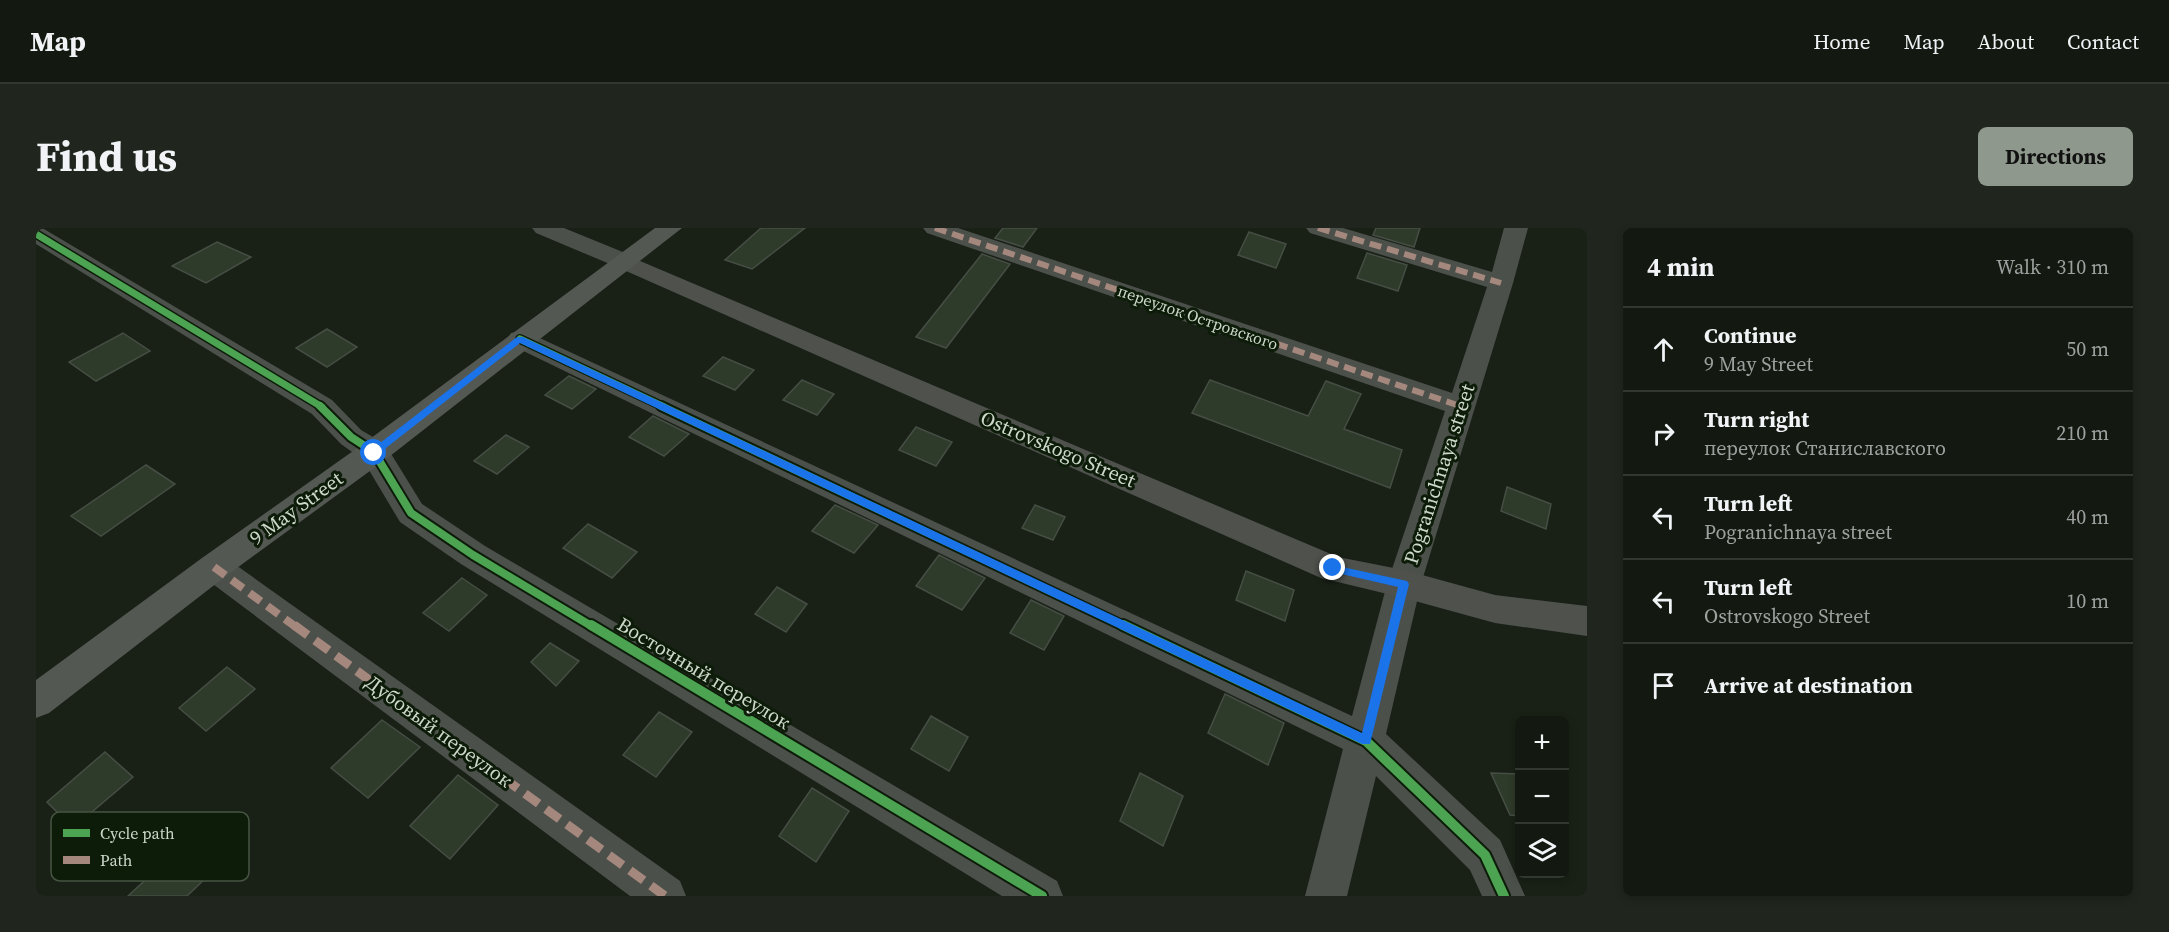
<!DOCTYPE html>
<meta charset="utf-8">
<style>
body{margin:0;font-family:"Source Serif 4",serif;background:#20261e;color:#f1f3f6}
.controls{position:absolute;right:18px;bottom:18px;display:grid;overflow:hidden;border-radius:9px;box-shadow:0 3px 9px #0003}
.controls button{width:54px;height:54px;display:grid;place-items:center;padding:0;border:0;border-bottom:2px solid #323830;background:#131910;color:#f1f3f6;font:30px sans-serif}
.stop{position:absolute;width:18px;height:18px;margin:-14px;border:4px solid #1a73e8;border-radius:50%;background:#fff}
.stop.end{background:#1a73e8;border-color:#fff;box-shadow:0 2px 6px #0008}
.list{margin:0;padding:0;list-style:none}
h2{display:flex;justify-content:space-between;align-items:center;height:78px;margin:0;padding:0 24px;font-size:26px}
h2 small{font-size:20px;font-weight:400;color:#9da09f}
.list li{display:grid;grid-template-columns:39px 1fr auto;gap:18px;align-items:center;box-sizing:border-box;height:84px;padding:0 24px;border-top:2px solid #323830}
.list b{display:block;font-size:22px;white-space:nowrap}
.list p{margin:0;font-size:20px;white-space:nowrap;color:#9da09f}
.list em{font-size:20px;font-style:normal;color:#9da09f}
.icon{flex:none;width:33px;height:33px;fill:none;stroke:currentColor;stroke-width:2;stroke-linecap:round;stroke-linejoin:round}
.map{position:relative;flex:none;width:1551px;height:668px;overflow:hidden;border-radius:9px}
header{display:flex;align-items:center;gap:36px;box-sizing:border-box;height:84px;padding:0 30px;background:#131910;border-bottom:2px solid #323830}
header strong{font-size:28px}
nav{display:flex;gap:33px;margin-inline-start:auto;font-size:21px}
.intro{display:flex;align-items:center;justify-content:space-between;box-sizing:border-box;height:144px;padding:0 36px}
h1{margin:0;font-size:42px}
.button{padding:15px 27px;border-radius:9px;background:#8e988c;color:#111;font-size:21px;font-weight:700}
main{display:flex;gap:36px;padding:0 36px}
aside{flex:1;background:#131910;border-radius:9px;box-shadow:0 3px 9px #0003}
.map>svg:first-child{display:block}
.building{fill:#2e3a2a;stroke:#464d44;stroke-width:1.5}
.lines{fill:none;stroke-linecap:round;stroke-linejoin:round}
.minor{fill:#4c504b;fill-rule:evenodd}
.tertiary{fill:#4c504b;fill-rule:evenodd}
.secondary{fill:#4e514c;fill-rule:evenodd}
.primary{fill:#545853;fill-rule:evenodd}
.quiet-far2{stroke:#a5887d;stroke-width:6;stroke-dasharray:12 6;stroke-linecap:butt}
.quiet-far1{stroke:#a5887d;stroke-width:8;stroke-dasharray:14 8;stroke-linecap:butt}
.quiet{stroke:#a5887d;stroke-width:9;stroke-dasharray:17 9;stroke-linecap:butt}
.cycleway-far2-casing{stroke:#0d1c09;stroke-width:10}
.cycleway-far1-casing{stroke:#0d1c09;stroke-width:12}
.cycleway-casing{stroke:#0d1c09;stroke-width:14}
.cycleway-far2{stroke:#4ca352;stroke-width:7}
.cycleway-far1{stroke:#4ca352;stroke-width:8}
.cycleway{stroke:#4ca352;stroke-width:10}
.route{fill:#1a73e8}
.labels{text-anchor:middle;stroke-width:6;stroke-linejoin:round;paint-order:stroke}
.far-street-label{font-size:16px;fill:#cdd8cb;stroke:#0d1c09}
.street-label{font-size:20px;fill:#cdd8cb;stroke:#0d1c09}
.key{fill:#0d1c09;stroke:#475443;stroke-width:1.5}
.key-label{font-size:16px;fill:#cdd8cb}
</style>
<header>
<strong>Map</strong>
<nav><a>Home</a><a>Map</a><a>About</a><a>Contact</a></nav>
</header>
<div class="intro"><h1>Find us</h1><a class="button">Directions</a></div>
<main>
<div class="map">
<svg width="1551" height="668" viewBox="0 0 1551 668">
<rect width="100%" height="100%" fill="#192116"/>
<g class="building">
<polygon points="725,0 769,0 716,41 689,32"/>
<polygon points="967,0 1001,0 987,19 959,10"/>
<polygon points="1340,0 1384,0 1378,19 1337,7"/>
<polygon points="1213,4 1250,16 1240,40 1202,27"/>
<polygon points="181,14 215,29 170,55 136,38"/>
<polygon points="1331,25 1371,37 1362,63 1321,50"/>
<polygon points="946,26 974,36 910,120 880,109"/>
<polygon points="291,101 321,119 291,139 260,120"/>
<polygon points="87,105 114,123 60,153 33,134"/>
<polygon points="687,129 718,142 699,162 667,148"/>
<polygon points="533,148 560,161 536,181 509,167"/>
<polygon points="766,152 798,166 781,187 747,172"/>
<polygon points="1174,152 1272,188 1290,153 1325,166 1308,201 1366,222 1354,260 1156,185"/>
<polygon points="617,188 653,206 628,228 593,209"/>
<polygon points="880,199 916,214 900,238 863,222"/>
<polygon points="470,207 493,219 461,246 438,233"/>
<polygon points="110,237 139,256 65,308 35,288"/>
<polygon points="1471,259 1515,276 1510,301 1465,283"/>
<polygon points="799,277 842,297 818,325 776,303"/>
<polygon points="999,277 1029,289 1017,312 986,300"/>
<polygon points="552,296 601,324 576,350 527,320"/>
<polygon points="903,327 949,350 926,382 880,358"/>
<polygon points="1210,343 1258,362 1249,393 1200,372"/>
<polygon points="426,350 451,367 413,403 387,385"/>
<polygon points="741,359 771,376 750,404 719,386"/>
<polygon points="995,372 1028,388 1008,422 974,405"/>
<polygon points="514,415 543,433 520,458 495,434"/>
<polygon points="191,439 219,461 170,503 143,480"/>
<polygon points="1189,466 1248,495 1232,537 1172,505"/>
<polygon points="623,484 656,504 620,549 587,527"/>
<polygon points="895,488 932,509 913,543 875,521"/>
<polygon points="346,492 384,519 332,570 295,540"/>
<polygon points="69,524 97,549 37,600 11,574"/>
<polygon points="1104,545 1147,568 1127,618 1084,593"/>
<polygon points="1455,545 1484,546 1484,588 1474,587"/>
<polygon points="422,547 462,577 414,631 374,598"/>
<polygon points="776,560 813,583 780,634 743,608"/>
<polygon points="146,618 175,645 151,668 92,668"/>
</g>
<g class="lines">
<g class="minor">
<polygon points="0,0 8,1 296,172 325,202 349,216 386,276 449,318 1021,653 1027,668 966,668 425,336 364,294 327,232 305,216 276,186 0,16"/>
<polygon points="887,0 922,0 1416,165 1451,59 1274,5 1270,0 1307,0 1456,44 1468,0 1492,0 1477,55 1385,356 1350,506 1464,612 1489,668 1446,668 1434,642 1340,548 1311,668 1269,668 1307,521 475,117 471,111 475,105 484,103 493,105 1316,488 1351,356 1409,183 891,5"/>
<polygon points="178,326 190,330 644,653 650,668 594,668 166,348 161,339 166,330"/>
</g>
<polygon class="tertiary" points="496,0 528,0 599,29 602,34 599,39 590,41 581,39 500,5"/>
<polygon class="secondary" points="590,27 1302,329 1368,342 1459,367 1551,378 1551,408 1459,395 1368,370 1285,350 581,39 578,34 581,29"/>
<polygon class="primary" points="619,0 646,0 349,232 190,348 13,485 0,490 0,452 166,330 327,216"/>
<g class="quiet-far2">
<polyline points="899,0 1424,178"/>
<polyline points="1282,0 1465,55"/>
</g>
<polyline class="quiet-far1" points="178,339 260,399"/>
<polyline class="quiet" points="258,397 629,668"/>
<defs>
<g id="cycleway-far2">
<polyline points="0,6 286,179"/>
<polyline points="484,111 628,179"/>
</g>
<g id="cycleway-far1">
<polyline points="284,178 315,209 338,224 375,285 437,327 557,399"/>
<polyline points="625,178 1090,399"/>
</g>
<g id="cycleway">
<polyline points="555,397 1006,668"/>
<polyline points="1087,397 1330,513 1449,627 1468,668"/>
</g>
</defs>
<use href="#cycleway-far2" class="cycleway-far2-casing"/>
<use href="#cycleway-far1" class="cycleway-far1-casing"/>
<use href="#cycleway" class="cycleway-casing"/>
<use href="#cycleway-far2" class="cycleway-far2"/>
<use href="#cycleway-far1" class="cycleway-far1"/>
<use href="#cycleway" class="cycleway"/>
</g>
<polygon class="route" points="481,109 487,109 1326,505 1362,359 1297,344 1292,340 1297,337 1371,353 1373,356 1334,516 1326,516 484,115 341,227 335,227 335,222"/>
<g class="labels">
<g class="far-street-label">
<text transform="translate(1162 89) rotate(19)" y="6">переулок Островского</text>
</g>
<g class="street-label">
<text transform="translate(1022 221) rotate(23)" y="7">Ostrovskogo Street</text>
<text transform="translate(1403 246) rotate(-72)" y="7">Pogranichnaya street</text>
<text transform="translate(260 280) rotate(-36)" y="7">9 May Street</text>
<text transform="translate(668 445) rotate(31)" y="7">Восточный переулок</text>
<text transform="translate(403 503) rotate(36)" y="7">Дубовый переулок</text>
</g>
</g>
<rect x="15" y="584" width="198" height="69" rx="9" class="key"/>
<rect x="27" y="601" width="27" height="8" fill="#4ca352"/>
<rect x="27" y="628" width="27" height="8" fill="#a5887d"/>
<g class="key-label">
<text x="64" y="611">Cycle path</text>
<text x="64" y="638">Path</text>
</g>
</svg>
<div class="controls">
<button>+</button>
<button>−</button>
<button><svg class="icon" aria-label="layers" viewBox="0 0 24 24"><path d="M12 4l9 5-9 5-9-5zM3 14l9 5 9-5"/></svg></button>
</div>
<div class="stop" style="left:338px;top:225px"></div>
<div class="stop end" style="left:1297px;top:340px"></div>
</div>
<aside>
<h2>4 min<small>Walk · 310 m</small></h2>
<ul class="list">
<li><svg class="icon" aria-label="ahead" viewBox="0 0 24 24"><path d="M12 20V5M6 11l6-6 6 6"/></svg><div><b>Continue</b><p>9 May Street</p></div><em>50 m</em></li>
<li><svg class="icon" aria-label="right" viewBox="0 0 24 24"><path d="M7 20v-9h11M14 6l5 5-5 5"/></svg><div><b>Turn right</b><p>переулок Станиславского</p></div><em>210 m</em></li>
<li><svg class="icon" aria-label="left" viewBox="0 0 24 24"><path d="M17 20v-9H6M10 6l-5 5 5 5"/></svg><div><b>Turn left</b><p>Pogranichnaya street</p></div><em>40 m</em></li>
<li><svg class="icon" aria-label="left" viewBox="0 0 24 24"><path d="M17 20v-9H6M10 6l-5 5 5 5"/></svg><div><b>Turn left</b><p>Ostrovskogo Street</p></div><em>10 m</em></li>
<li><svg class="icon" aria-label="arrive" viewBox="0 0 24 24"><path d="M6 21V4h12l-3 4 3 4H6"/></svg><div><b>Arrive at destination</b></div></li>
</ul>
</aside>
</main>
